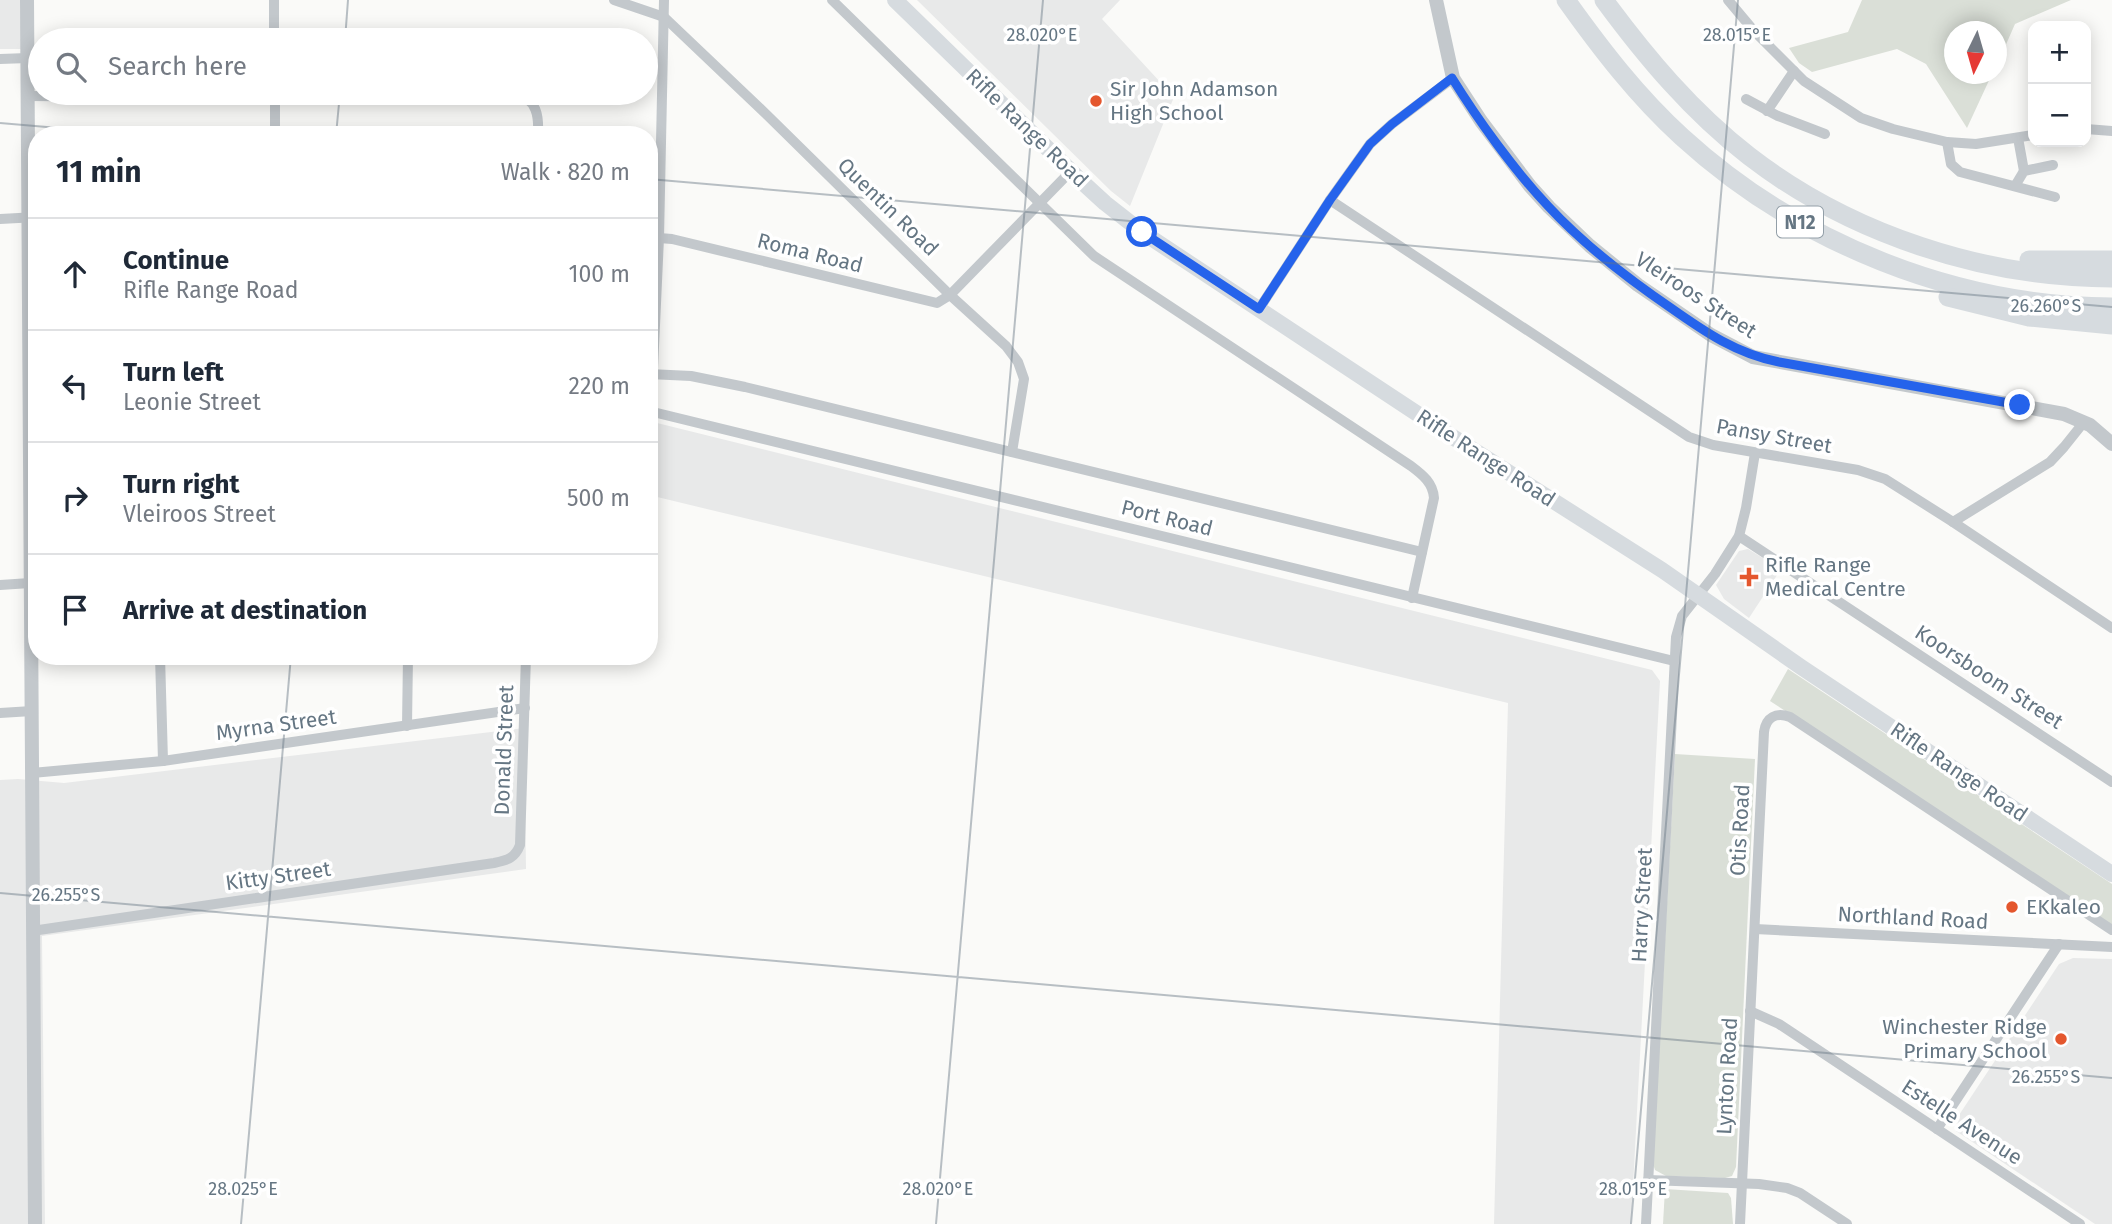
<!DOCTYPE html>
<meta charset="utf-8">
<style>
body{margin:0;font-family:"Fira Sans",sans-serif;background:#f2f2f3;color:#1f2937}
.controls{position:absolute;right:21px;top:21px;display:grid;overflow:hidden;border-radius:14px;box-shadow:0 4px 18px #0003}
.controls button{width:63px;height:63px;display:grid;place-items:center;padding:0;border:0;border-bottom:2px solid #e0e1e3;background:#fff;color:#1f2937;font:35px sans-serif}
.compass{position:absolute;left:1944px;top:21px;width:63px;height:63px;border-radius:50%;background:#fff;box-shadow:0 4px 18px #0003;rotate:185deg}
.stop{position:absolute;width:21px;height:21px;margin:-16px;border:5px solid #2563eb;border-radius:50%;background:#fff}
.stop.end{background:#2563eb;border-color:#fff;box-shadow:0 2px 7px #0008}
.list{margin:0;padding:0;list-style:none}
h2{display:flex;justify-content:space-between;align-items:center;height:91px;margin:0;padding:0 28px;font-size:30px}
h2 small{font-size:23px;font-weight:400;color:#747a83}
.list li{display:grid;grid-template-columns:46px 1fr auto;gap:21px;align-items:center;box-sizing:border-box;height:112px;padding:0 28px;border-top:2px solid #e0e1e3}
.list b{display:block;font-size:26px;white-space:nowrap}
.list p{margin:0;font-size:23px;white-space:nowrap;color:#747a83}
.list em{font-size:23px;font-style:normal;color:#747a83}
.icon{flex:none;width:38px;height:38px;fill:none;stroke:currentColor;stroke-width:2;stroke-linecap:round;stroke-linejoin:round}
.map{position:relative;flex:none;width:2112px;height:1224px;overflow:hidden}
.search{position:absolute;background:#fff;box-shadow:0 4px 18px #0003;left:28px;top:28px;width:630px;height:77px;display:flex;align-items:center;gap:18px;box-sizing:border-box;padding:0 24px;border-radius:38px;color:#747a83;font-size:26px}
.panel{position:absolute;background:#fff;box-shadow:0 4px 18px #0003;left:28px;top:126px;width:630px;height:539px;border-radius:28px}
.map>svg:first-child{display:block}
.built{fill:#e8e9e9}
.green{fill:#dadfd7}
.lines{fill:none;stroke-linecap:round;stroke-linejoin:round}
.minor{stroke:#c3c8cc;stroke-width:10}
.tertiary{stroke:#c3c8cc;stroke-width:14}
.secondary{stroke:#d6dbdf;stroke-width:16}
.motorway{stroke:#d6dbdf;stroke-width:19}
.route{stroke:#2563eb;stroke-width:9}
.ticks{fill:none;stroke:#657683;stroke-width:2;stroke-opacity:0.45}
.poi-dot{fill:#e4572e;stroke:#fff;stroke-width:2.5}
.labels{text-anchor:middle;stroke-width:7;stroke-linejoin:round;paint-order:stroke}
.shield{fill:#fff;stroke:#939fa8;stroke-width:2}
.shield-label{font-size:19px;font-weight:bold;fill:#657683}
.poi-label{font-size:21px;fill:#657683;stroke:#fff;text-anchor:start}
.street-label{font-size:21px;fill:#657683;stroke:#fff}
.ticks-label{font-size:18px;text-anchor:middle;fill:#657683;stroke:#fff;stroke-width:7;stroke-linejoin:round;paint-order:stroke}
</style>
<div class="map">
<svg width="2112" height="1224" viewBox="0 0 2112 1224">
<rect width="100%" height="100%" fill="#fafaf8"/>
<g class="built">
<polygon points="0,0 20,0 22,49 0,49"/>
<polygon points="917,0 1120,0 1102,19 1174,97 1130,206 1111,191"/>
<polygon points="649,421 1652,670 1660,681 1631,1224 1494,1224 1508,703 649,495"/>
<polygon points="1748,549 1781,569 1749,618 1724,599 1716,585 1739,551"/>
<polygon points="524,728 526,869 42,936 45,1224 0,1224 0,780 18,779 64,783"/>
<polygon points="2073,958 2112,959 2112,1224 2095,1224 1956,1131 1959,1115 2059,964"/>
</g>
<g class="green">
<polygon points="1862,0 2071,0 2015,24 1997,65 1996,32 1954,32 1954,74 1992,74 1967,128 1926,64 1897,49 1812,72 1799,63 1789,48 1848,32"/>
<polygon points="1788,669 2112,884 2112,927 1770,701"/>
<polygon points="1675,754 1755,759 1736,1167 1732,1176 1725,1178 1666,1176 1655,1170 1653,1164"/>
<polygon points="1665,1189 1728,1193 1731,1198 1733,1224 1663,1224"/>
</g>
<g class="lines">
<g class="minor">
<polyline points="274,0 274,40"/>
<polyline points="614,0 664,17 767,115 950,295 1006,346 1018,362 1024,379 1012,452"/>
<path d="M832,0L1094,256L1411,466C1423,475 1433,483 1434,498L1412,598"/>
<polyline points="1728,0 1754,31 1804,81 1861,118 1893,129 1947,142 1976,144 2033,135"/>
<polyline points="0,59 28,58"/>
<polyline points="275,93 275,135"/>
<path d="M28,96L275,98L516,94C537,99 539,116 538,135"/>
<polyline points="1746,99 1778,116 1825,134"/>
<polyline points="1767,111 1794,71"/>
<polyline points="2086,129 2112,131"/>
<polyline points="2018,138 2024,171"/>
<polyline points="1947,142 1951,164 1960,172 2055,197"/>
<polyline points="2015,186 2024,171 2053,165"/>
<polyline points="1330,200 1689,437 1713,445 1858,470 1885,479 1953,522 2112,628"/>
<polyline points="0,219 37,217"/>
<polyline points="659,238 672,239 937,303 950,295 1071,171"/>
<polyline points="1259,309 1330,200 1370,144 1392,124 1453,78"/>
<polyline points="649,374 691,376 745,387 1422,552"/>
<polyline points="649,411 1674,661"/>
<polyline points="651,412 659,238 664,0"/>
<polyline points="1953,522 2050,462 2064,447 2084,422"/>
<polyline points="1739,536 2112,782"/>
<polyline points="0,585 30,583"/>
<polyline points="160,656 163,761"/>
<polyline points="0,713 32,711"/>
<polyline points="407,726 408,656"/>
<polyline points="32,773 163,761 525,708"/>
<polyline points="1755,929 2112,947"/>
<path d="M32,931L494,863C508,860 515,858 520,845L526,656"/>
<polyline points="1750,1011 1779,1024 2080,1224"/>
<polyline points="1937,1129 2059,944"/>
<polyline points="1648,1180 1759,1184 1787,1188 1800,1193 1847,1224"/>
<polyline points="1646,1224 1676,637 1682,616 1715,574 1739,536 1746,508 1755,453"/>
<path d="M1740,1224L1764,732C1766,717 1776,712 1790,717L2112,930"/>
</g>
<g class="tertiary">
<polyline points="27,0 35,1224"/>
<polyline points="1436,0 1453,78 1481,121 1530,186 1549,207 1590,246 1638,285 1711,335 1753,357 2064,414 2090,425 2112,444"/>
</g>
<polyline class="secondary" points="895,0 1081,181 1105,203 1142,232 1448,434 1662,570 1801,667 2112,874"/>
<g class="motorway">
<path d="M1566,0C1601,49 1637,96 1682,137C1798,243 1955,306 2112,307"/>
<path d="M1604,0C1646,57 1692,112 1749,156C1850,234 1984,278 2112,278"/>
<polyline points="2029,260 2112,260"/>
<polyline points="1948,297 2029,317 2112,325"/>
</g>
</g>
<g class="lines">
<path class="route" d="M1142,232L1259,309L1330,200L1370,144L1392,124L1452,78C1478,120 1514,170 1548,206C1584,245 1627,278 1671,308C1705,332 1737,354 1779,362L2020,405"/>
</g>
<path class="ticks" d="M345,40L348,0M0,123L140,135M336,135L340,93M649,179L2112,307M0,893L2112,1078M241,1224L291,656M936,1224L1043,0M1631,1224L1738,0"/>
<g class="poi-dot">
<circle cx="1096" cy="101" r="7"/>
<path d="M1745.5 566.5h7v7h7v7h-7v7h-7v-7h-7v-7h7z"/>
<circle cx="2012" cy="907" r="7"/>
<circle cx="2061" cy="1039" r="7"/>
</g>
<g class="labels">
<rect class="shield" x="1777" y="206.5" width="46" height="31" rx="5"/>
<g class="shield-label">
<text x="1800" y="229">N12</text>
</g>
<g class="poi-label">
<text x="1110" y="96">Sir John Adamson<tspan x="1110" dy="24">High School</tspan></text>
<text x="1765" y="572">Rifle Range<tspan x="1765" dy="24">Medical Centre</tspan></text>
<text x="2026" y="914">EKkaleo</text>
<text x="2047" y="1034" text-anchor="end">Winchester Ridge<tspan x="2047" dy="24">Primary School</tspan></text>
</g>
<g class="street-label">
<text transform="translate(1027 128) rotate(44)" y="7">Rifle Range Road</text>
<text transform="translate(888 207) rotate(44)" y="7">Quentin Road</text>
<text transform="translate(810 253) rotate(14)" y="7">Roma Road</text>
<text transform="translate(1696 295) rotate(33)" y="7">Vleiroos Street</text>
<text transform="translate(1774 436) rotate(10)" y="7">Pansy Street</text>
<text transform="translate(1486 458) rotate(33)" y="7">Rifle Range Road</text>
<text transform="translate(1167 518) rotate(14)" y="7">Port Road</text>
<text transform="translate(1989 677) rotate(33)" y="7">Koorsboom Street</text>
<text transform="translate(276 725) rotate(-8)" y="7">Myrna Street</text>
<text transform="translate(504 750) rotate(-88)" y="7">Donald Street</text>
<text transform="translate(1959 772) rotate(34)" y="7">Rifle Range Road</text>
<text transform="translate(1740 830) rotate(-87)" y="7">Otis Road</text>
<text transform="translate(278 876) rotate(-8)" y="7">Kitty Street</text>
<text transform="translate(1642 905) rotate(-87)" y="7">Harry Street</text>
<text transform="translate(1913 918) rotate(3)" y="7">Northland Road</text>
<text transform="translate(1727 1076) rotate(-87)" y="7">Lynton Road</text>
<text transform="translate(1962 1122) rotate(33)" y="7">Estelle Avenue</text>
</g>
</g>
<g class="ticks-label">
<text x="1042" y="41">28.020°E</text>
<text x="1737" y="41">28.015°E</text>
<text x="2046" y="312">26.260°S</text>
<text x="66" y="901">26.255°S</text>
<text x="2046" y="1083">26.255°S</text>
<text x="243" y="1195">28.025°E</text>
<text x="938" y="1195">28.020°E</text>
<text x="1633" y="1195">28.015°E</text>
</g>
</svg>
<div class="controls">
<button>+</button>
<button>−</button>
</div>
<svg class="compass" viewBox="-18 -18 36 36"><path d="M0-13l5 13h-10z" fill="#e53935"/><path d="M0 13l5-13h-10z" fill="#747a83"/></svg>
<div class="stop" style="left:1142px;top:232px"></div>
<div class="stop end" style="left:2020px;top:405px"></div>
<div class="search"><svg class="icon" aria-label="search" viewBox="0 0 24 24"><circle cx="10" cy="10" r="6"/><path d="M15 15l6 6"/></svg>Search here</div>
<section class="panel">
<h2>11 min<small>Walk · 820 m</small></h2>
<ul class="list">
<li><svg class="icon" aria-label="ahead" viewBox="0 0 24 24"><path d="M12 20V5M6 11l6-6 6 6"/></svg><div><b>Continue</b><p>Rifle Range Road</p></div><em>100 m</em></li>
<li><svg class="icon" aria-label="left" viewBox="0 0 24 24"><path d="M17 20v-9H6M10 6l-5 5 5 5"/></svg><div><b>Turn left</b><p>Leonie Street</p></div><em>220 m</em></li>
<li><svg class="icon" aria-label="right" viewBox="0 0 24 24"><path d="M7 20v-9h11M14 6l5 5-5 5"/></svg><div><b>Turn right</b><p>Vleiroos Street</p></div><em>500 m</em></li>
<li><svg class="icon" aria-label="arrive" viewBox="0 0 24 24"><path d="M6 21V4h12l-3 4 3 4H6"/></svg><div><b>Arrive at destination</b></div></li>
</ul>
</section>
</div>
